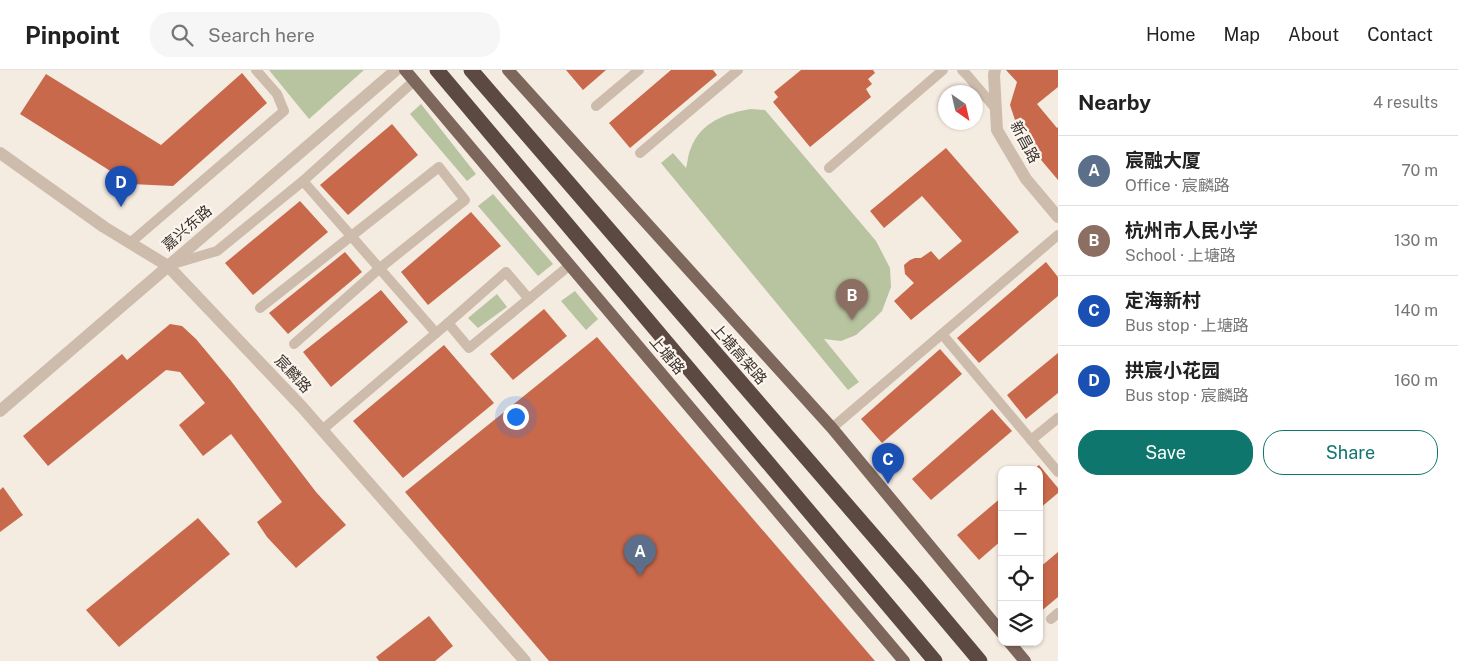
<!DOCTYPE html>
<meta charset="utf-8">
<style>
body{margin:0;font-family:"Public Sans","Noto Sans SC",sans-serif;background:#f6f6f6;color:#222}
.controls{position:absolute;right:15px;bottom:15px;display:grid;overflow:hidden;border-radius:10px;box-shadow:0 1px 4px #0004}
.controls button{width:45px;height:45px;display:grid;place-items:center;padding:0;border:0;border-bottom:1px solid #e0e0e0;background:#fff;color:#222;font:25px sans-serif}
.compass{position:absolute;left:938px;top:15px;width:45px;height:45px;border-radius:50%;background:#fff;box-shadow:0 1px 4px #0004;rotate:146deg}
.you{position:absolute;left:515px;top:346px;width:18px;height:18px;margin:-12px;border:4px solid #fff;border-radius:50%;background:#1a73e8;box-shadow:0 0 0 8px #1a73e833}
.badge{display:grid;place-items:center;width:32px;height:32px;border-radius:50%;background:#0f766e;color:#fff;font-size:16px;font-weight:700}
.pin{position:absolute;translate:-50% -41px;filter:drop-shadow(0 1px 2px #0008)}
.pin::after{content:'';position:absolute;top:26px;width:18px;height:15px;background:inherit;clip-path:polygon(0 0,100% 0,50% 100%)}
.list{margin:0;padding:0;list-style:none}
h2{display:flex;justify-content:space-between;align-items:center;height:65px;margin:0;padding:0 20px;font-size:21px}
h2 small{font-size:16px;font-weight:400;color:#767676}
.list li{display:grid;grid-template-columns:32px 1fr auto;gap:15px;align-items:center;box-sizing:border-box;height:70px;padding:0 20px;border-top:1px solid #e0e0e0}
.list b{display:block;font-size:19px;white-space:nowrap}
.list p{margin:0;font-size:16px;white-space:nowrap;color:#767676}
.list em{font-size:16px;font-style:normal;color:#767676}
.actions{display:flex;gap:10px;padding:15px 20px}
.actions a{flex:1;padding:11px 0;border:1px solid #0f766e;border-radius:20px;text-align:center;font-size:18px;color:#0f766e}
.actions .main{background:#0f766e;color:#fff}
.icon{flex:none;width:28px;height:28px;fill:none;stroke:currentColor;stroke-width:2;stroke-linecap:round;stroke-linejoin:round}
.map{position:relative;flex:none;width:1058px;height:591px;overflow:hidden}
header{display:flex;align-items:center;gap:30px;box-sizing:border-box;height:70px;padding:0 25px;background:#fff;border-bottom:1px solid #e0e0e0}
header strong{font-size:24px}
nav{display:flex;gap:28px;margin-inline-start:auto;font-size:18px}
.search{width:350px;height:45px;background:#f6f6f6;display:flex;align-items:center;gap:12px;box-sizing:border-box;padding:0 18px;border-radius:20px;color:#767676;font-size:19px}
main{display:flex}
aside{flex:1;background:#fff}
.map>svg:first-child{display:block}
.green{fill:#b8c4a0}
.building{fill:#c8694b}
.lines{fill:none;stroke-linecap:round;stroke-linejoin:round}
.lane{stroke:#cdbbac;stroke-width:10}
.street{stroke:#cdbbac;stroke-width:12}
.primary{stroke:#7d675c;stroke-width:12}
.highway{stroke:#5c4a42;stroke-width:15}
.labels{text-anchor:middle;stroke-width:4.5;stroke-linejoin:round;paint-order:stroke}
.street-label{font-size:15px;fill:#3b302b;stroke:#fbf5ee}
</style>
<header>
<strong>Pinpoint</strong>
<div class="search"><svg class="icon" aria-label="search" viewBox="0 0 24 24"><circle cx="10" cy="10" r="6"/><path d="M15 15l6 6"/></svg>Search here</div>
<nav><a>Home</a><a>Map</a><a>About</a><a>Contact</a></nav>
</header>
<main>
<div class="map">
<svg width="1058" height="591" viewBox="0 0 1058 591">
<rect width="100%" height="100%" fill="#f4ebe1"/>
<g class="green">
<polygon points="269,0 364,0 309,49"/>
<polygon points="421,34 476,104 467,111 410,44"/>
<path d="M751,39L765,40L876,171L890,198L891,217L882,241L874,249L856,265L841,271L824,269L859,312L848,320L661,93L673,83L686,98C688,91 688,84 691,78C701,52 726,43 751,39Z"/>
<polygon points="493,124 553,194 538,206 478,136"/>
<polygon points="575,221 598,249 586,260 561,231"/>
<polygon points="497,224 507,237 478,258 468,248"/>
</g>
<g class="building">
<polygon points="566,0 606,0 583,20"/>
<polygon points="671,0 713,0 717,5 630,78 609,53"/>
<polygon points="801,0 873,0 875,3 868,9 872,14 866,19 871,27 810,77 773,32 778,27 774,22"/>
<polygon points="1006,0 1058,0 1058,17 1037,34 1057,58 1058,57 1058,110 1026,72 1016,53 1010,35 1017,12"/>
<polygon points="242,3 267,33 173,116 131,114 20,44 46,4 161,75"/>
<polygon points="392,54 418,85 348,145 320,115"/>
<polygon points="946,78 1019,162 911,250 894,231 914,213 905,204 904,195 910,190 915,188 921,188 931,181 939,190 962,171 922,126 884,158 870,141"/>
<polygon points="300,131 328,162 253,225 225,193"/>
<polygon points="471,142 501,176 428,235 401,202"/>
<polygon points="345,182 362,202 288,264 269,243"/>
<polygon points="1046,192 1058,207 1058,226 979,293 957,268"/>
<polygon points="381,220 408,252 331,317 303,282"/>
<polygon points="544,239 567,266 513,310 490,284"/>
<polygon points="170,254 182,256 196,269 231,311 316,422 346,455 296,498 267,467 257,452 282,432 231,364 203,386 179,355 205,333 180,302 166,300 48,396 23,366 122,284 127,290"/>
<polygon points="597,267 875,591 549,591 405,422"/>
<polygon points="444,275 494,333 403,408 353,351"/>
<polygon points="940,279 962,304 882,373 861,349"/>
<polygon points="1058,283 1058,323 1026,349 1007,325"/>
<polygon points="992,339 1012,361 931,430 912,409"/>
<polygon points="1039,395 1058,418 1058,423 1039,439 1039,400 1033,400"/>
<polygon points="3,417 23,445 0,462 0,420"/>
<polygon points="1002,427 1002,470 979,490 957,465"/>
<polygon points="198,448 230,484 119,577 86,540"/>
<polygon points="1058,482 1058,527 1039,543 1039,498"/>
<polygon points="429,546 453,576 435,591 379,591 376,587"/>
</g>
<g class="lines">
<g class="lane">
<polyline points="962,0 967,5 996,39"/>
<polyline points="596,36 639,0"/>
<polyline points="640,83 738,0"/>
<polyline points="829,98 943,0"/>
<polyline points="303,111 436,263"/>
<polyline points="130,173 284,41 277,24 256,0"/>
<polyline points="173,194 217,181 303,111 414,11"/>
<polyline points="260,238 439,97 465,130 380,198 294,274"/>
<polyline points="448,253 506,202 529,229"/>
<polyline points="942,264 1058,402"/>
<polyline points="832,358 1058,165"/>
<polyline points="322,360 448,253 469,278 570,195"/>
<polyline points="1031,370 1058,348"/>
<polyline points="1051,549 1058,543"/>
</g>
<g class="street">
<polyline points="995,0 994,5 997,60 1026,109 1058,147"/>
<polyline points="0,83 104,157 168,196 302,337 525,591"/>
<polyline points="0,341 396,0"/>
</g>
<g class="primary">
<polyline points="405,0 904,591"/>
<polyline points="508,0 832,358 1002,563"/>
<polyline points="1009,572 1025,591"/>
</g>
<g class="highway">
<polyline points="437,0 935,591"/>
<polyline points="471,0 916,515 980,591"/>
</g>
</g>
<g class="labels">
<g class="street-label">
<text transform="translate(1025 72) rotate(62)" y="5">新昌路</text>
<text transform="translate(187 158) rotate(-41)" y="5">嘉兴东路</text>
<text transform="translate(739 284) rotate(49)" y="5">上塘高架路</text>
<text transform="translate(667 285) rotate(50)" y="5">上塘路</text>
<text transform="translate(293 304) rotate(47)" y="5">宸麟路</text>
</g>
</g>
</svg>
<div class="controls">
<button>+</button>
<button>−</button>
<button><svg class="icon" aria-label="locate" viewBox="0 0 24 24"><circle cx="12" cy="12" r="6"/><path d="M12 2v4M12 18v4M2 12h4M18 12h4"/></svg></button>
<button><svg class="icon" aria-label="layers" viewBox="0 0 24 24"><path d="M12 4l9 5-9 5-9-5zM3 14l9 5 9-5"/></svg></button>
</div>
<svg class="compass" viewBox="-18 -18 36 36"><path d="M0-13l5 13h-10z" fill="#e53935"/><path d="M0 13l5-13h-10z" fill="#767676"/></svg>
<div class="you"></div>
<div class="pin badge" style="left:640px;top:506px;background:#5c6f8a">A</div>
<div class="pin badge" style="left:852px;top:250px;background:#8d6e63">B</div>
<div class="pin badge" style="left:888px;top:414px;background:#1a4fb4">C</div>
<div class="pin badge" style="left:121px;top:137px;background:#1a4fb4">D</div>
</div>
<aside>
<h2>Nearby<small>4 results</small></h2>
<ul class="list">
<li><span class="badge" style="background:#5c6f8a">A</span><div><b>宸融大厦</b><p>Office · 宸麟路</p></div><em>70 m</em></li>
<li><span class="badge" style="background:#8d6e63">B</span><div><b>杭州市人民小学</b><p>School · 上塘路</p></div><em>130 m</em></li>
<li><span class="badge" style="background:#1a4fb4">C</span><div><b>定海新村</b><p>Bus stop · 上塘路</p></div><em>140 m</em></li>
<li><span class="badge" style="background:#1a4fb4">D</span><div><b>拱宸小花园</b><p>Bus stop · 宸麟路</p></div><em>160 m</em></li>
</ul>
<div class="actions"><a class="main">Save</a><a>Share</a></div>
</aside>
</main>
